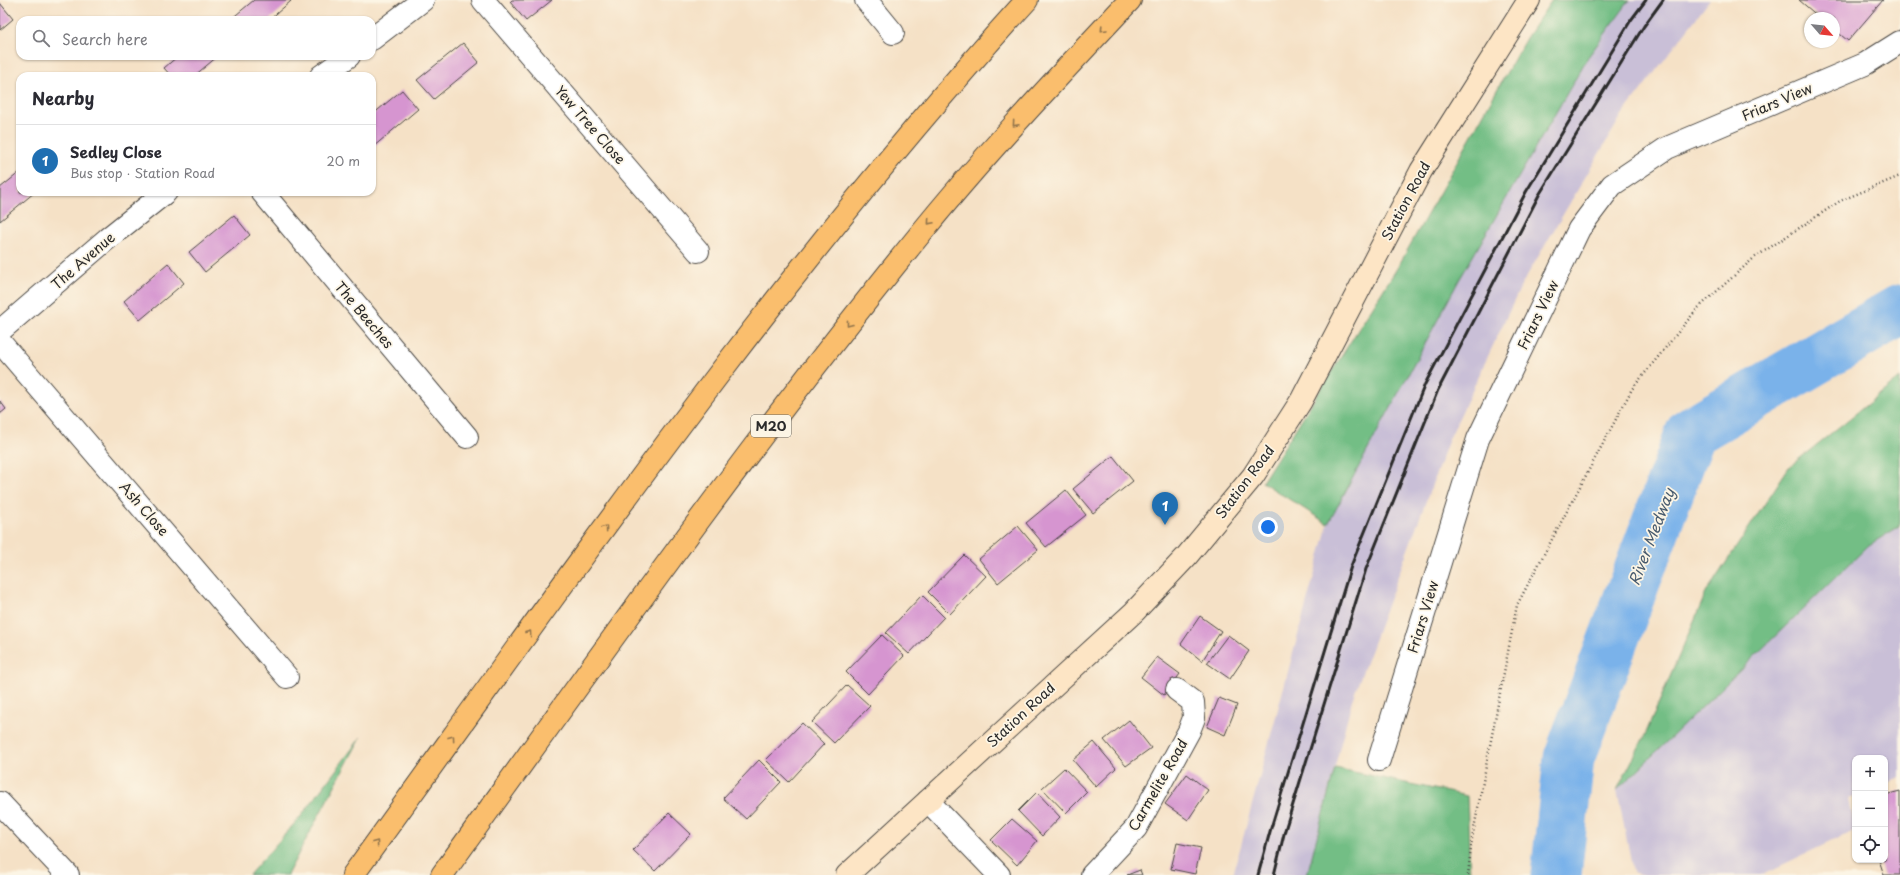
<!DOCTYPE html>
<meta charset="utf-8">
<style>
body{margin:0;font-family:"Playpen Sans",sans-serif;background:#f7f7f7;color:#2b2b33}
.controls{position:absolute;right:12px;bottom:12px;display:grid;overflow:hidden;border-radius:8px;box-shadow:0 1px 3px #0004}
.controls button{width:36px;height:36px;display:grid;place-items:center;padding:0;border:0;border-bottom:1px solid #e1e1e2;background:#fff;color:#2b2b33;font:20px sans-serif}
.compass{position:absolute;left:1804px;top:12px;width:36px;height:36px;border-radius:50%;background:#fff;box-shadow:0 1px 3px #0004;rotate:118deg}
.you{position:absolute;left:1268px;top:527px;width:14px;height:14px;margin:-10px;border:3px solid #fff;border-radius:50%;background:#1a73e8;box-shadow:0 0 0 6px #1a73e833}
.badge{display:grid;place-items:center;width:26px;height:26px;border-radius:50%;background:#1f6fb2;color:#fff;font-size:13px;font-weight:700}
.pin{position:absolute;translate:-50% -33px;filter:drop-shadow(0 1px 2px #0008)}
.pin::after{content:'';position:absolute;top:21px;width:14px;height:12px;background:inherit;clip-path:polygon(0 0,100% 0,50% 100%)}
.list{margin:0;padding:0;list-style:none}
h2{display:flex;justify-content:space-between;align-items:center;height:52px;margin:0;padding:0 16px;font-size:17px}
h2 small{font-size:13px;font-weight:400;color:#7c7c81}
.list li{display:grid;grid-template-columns:26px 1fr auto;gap:12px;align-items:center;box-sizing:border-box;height:72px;padding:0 16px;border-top:1px solid #e1e1e2}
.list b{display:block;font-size:15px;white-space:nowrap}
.list p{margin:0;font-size:13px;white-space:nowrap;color:#7c7c81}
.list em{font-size:13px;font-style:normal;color:#7c7c81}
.icon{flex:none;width:22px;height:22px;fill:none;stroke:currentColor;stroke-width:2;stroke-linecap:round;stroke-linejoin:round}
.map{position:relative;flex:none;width:1900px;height:875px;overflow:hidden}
.search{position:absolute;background:#fff;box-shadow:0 1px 3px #0004;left:16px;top:16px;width:360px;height:44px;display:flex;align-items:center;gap:10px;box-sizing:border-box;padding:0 14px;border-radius:12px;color:#7c7c81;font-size:15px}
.panel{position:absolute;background:#fff;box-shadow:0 1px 3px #0004;left:16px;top:72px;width:360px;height:124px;border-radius:12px}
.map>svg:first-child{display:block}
.industrial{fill:#c9bfd7}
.forest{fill:#73be85;stroke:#4f7458}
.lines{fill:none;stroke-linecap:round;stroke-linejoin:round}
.river{stroke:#7ab2ea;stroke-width:51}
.building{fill:#d695d0}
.street-casing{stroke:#494642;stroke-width:24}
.secondary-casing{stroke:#494642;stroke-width:24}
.highway-casing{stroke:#494642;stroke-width:24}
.path{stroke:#494642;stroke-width:2.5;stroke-dasharray:1 3;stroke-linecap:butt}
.street{stroke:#fff;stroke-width:22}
.secondary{stroke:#fde5c5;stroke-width:22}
.highway{stroke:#fabe6d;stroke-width:22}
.rail{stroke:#2b2b2b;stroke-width:3}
.oneway{stroke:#92744c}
.labels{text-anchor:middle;stroke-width:3.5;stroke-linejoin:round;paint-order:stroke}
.shield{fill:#fcf5e5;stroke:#6a6863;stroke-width:1}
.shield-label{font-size:13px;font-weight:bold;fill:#2b2b2b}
.street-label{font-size:14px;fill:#2b2b2b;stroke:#fcf5e5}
.water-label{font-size:15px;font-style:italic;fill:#475a6e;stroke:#fcf5e5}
</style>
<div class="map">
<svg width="1900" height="875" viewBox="0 0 1900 875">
<rect width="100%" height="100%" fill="#fcf5e5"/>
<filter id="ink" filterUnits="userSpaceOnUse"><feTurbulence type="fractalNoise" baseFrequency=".025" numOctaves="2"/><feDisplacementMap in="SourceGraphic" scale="8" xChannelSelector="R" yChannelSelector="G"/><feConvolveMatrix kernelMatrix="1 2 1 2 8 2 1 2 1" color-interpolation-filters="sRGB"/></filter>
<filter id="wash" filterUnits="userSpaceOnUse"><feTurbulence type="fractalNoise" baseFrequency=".012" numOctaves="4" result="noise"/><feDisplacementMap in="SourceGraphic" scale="16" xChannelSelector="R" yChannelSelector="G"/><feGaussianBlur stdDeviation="0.9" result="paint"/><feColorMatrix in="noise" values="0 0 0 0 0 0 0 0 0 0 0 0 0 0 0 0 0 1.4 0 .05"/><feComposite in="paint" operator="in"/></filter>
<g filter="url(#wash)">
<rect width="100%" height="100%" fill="#f5e1c6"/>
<g class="industrial">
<polygon points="1555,0 1710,0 1622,115 1522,284 1449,439 1352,700 1307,875 1233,875 1328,524 1307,455"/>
<polygon points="1900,526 1900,778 1885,784 1885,758 1855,758 1855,795 1849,798 1855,830 1761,875 1643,875 1633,872 1617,790 1869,545"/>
</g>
<g class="forest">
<polygon points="1552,0 1630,0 1588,57 1458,282 1328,524 1262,482 1399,265 1526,38"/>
<polygon points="1900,378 1900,526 1869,545 1617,790 1645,735 1706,593 1789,467"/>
<polygon points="361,737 287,875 249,875 302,815"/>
<polygon points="1335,768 1467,796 1470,875 1307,875"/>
</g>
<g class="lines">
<polyline class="river" points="1556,875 1569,758 1691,432 1900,310"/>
</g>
<g id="blocks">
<g class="building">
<polygon points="254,0 290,0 291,1 269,20 230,20"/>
<polygon points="512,0 552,0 526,21 510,2"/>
<polygon points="1799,0 1883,0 1848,41 1834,29 1834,18 1820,18"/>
<polygon points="0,3 13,19 0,30"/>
<polygon points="463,43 479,62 434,99 417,80"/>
<polygon points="178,56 218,56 194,76 171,76 164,68"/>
<polygon points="402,90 418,109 373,147 372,115"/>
<polygon points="20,172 20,192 35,192 0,221 0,188"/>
<polygon points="234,215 250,235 205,272 189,252"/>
<polygon points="168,263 184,283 140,320 124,301"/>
<polygon points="0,401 6,409 0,414"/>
<polygon points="1113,456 1133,481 1093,513 1073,489"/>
<polygon points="1066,490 1086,515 1046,547 1026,523"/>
<polygon points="1018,526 1038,550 998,583 979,559"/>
<polygon points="964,555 986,576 950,614 928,592"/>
<polygon points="922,595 944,617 909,654 886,633"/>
<polygon points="1200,616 1221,631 1202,661 1181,644"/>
<polygon points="882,635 904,656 868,694 846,672"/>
<polygon points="1228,635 1249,651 1230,679 1207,663"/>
<polygon points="1157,657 1180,674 1164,695 1141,677"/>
<polygon points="847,685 870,706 834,743 812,722"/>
<polygon points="1219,698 1237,705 1225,735 1207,727"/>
<polygon points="1129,720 1151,748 1126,766 1104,740"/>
<polygon points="802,723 824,744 789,782 766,760"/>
<polygon points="1094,742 1116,768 1096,787 1073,760"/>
<polygon points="759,760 781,782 746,819 723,798"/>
<polygon points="1064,768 1087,792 1066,813 1042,788"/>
<polygon points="1187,774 1208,790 1188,820 1165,804"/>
<polygon points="1900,791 1900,875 1884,875 1879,860 1885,860 1885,795"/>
<polygon points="1037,792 1060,817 1042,836 1018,811"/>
<polygon points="669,813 691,834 655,871 633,850"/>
<polygon points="1012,819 1037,841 1017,865 991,840"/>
<polygon points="1177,843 1201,848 1195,874 1171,869"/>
<polygon points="1140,870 1142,875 1127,875"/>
</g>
</g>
</g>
<g filter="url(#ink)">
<use href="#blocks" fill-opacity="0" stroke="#494642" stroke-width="1"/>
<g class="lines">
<defs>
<g id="street">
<polyline points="483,0 698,251"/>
<polyline points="866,0 893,33"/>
<polyline points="372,39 423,0"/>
<polyline points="321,76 349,56"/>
<polyline points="262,192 467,437"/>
<polyline points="0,331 107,239 166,192"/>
<polyline points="0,342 287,677"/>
<polyline points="1379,760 1478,439 1579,229 1612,185 1667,148 1865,64 1900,42"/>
<polyline points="928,801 999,875"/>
<polyline points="0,803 68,875"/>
<polyline points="1092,875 1136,828 1189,731 1194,718 1193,702 1177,690"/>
</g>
<polyline id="secondary" points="847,875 1134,612 1186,557 1253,476 1301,401 1421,171 1529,0"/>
<g id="highway">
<path d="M353,875C569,577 779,273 1027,0"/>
<path d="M442,875C597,660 750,443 917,238C984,155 1057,78 1130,0"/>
</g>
</defs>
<use href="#street" class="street-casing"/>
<use href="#secondary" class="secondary-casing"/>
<use href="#highway" class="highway-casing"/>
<polyline class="path" points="1468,875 1472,839 1517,605 1632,389 1697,309 1754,258 1840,201 1900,176"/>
<use href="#street" class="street"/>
<use href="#secondary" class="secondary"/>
<use href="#highway" class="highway"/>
<g class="rail">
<polyline points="1258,875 1271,828 1351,566 1425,384 1526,192 1631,20 1646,0"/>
<polyline points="1274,875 1285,830 1366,569 1438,390 1539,195 1644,26 1663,0"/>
</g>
</g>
<defs><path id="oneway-chevron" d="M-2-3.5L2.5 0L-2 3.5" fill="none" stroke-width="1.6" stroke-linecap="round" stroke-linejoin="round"/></defs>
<g class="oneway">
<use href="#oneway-chevron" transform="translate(1103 29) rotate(133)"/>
<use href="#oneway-chevron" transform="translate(1015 124) rotate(131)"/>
<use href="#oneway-chevron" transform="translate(930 222) rotate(131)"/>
<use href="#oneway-chevron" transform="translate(849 324) rotate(128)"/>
<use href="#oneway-chevron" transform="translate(605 528) rotate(-54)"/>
<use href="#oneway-chevron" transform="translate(529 633) rotate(-54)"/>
<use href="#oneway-chevron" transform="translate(452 738) rotate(-54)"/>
<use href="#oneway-chevron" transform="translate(376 843) rotate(-54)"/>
</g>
</g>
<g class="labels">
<rect class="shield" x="751" y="415" width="40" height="22" rx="3"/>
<g class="shield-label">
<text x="771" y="431">M20</text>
</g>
<g class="street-label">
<text transform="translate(1777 102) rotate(-23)" y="5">Friars View</text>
<text transform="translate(590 125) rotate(49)" y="5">Yew Tree Close</text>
<text transform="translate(1406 201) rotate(-62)" y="5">Station Road</text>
<text transform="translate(83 261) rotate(-41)" y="5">The Avenue</text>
<text transform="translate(364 315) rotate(50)" y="5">The Beeches</text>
<text transform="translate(1538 315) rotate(-64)" y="5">Friars View</text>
<text transform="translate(1245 482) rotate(-53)" y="5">Station Road</text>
<text transform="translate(144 509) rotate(49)" y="5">Ash Close</text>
<text transform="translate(1423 617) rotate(-73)" y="5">Friars View</text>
<text transform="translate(1021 715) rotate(-43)" y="5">Station Road</text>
<text transform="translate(1158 785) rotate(-60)" y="5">Carmelite Road</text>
</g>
<g class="water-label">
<text transform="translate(1652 537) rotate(-69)" y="5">River Medway</text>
</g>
</g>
</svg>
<div class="controls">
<button>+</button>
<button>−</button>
<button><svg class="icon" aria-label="locate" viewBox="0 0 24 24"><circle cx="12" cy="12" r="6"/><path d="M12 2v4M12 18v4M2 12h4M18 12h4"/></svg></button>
</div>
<svg class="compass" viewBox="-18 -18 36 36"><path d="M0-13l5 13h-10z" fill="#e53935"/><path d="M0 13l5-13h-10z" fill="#7c7c81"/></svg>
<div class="you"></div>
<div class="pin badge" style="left:1165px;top:525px">1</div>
<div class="search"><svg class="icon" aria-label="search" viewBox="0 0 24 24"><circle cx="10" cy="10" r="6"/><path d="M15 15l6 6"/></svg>Search here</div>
<section class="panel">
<h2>Nearby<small></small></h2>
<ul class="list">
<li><span class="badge">1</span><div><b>Sedley Close</b><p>Bus stop · Station Road</p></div><em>20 m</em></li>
</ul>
</section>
</div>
